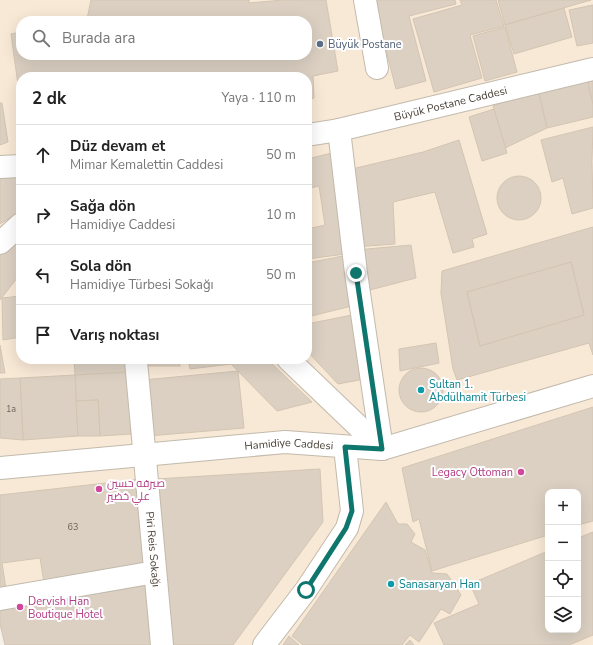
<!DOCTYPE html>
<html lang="tr">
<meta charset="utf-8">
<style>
body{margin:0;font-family:"Nunito Sans",Cairo,sans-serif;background:#f6f6f6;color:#222}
.controls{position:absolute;right:12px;bottom:12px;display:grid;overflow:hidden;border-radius:8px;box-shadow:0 4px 16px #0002}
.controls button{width:36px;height:36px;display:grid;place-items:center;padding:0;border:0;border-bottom:1px solid #e0e0e0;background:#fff;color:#222;font:20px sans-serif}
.stop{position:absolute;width:12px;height:12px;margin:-9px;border:3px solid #0f766e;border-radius:50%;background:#fff}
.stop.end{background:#0f766e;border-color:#fff;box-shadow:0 1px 4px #0008}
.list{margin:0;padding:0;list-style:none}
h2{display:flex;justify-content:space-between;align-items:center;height:52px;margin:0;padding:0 16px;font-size:17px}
h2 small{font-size:13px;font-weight:400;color:#767676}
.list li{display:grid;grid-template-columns:26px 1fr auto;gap:12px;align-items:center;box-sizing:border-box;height:60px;padding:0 16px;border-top:1px solid #e0e0e0}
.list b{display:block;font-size:15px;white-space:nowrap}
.list p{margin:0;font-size:13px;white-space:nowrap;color:#767676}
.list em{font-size:13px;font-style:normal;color:#767676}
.icon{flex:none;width:22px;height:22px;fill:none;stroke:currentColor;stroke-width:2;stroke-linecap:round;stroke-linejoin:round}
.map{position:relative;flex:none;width:593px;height:645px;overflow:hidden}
.search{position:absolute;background:#fff;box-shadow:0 4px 16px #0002;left:16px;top:16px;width:296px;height:44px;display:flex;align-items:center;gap:10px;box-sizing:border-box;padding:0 14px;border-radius:16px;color:#767676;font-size:15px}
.panel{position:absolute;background:#fff;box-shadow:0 4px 16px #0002;left:16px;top:72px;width:296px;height:292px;border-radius:16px}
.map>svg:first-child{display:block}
.commercial{fill:#f8e8d6;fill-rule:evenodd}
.building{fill:#dbd0c2;stroke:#d4c5b2;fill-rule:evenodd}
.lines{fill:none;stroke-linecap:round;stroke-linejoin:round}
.street-casing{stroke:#c2baac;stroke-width:24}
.street{stroke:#fff;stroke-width:22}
.route{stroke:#0f766e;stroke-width:5}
.service-dot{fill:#5c6f8a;stroke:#fff;stroke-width:1.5}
.culture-dot{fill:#0f9aa8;stroke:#fff;stroke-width:1.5}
.hotel-dot{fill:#d1479c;stroke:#fff;stroke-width:1.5}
.labels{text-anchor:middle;stroke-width:4;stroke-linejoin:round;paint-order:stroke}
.number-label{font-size:9px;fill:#6f665a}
.service-label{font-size:11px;fill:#4e5e75;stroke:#fff;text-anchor:start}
.street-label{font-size:11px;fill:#4b4238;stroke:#fff}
.culture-label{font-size:11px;fill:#0d838f;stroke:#fff;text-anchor:start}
.hotel-label{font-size:11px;fill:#b23c85;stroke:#fff;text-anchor:start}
</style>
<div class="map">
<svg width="593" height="645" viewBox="0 0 593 645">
<rect width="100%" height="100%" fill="#f6f2eb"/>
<path class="commercial" d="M0,0H593V645H6L0,625ZM21,21H307V55H21ZM21,77H307V359H21ZM548,492H578V630H548Z"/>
<g class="building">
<polygon points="91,0 249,0 249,3 283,0 326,0 338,71 313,76 314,98 307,100 307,77 21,77 21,106 11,34 21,32 21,55 307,55 307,21 76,21 87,19"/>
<polygon points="370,0 455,0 456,4 409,16 426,81 396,89 382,34"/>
<polygon points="460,0 496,0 504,26 470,35 482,78 434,92 413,19 462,5"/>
<polygon points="498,0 591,0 505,25"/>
<polygon points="593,5 593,43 577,46 569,10"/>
<polygon points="564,8 572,37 514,54 505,25"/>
<polygon points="505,27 517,72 485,81 473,36"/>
<polygon points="593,77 593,105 587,79"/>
<polygon points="587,79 593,105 593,117 547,128 538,90"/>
<polygon points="538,90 547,128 505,148 493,106"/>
<polygon points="0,103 2,103 8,142 0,145"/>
<polygon points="494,109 507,153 482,161 469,117"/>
<polygon points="593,127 592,161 593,208 572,214 563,178 552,182 541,140"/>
<polygon points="459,140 487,234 472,239 474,247 453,253 435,192 393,202 395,244 354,247 352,169 423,152"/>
<polygon points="340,151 353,253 307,259 307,229 325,225 319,186 307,189 307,159"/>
<circle cx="519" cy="198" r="22"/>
<polygon points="16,176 21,185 21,211 0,224 0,179"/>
<path d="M593,227V355L589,343L457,380L453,369L441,293L442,271ZM571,262L584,315L480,346L467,292Z"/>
<polygon points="21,230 21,273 0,300 0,249"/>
<polygon points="411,245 416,278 366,291 356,250"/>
<polygon points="343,256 352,306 307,317 307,263"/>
<polygon points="571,262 584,315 480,346 467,292"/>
<polygon points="21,296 21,337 3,340 2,298"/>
<polygon points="357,314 370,378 338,384 307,351 307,324"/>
<polygon points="436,343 439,363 400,371 399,349"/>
<polygon points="0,345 5,373 0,373"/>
<polygon points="74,359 132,359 133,372 75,375"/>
<rect x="145" y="359" width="35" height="7"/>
<polygon points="188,359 267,359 312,402 277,411 231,364 190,369"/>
<circle cx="421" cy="390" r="22"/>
<polygon points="238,371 244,428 148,436 143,380"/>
<polygon points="128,372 131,434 100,436 98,400 76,401 75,375"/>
<polygon points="75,375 78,436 23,440 20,378"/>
<polygon points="20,378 23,440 0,438 0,379"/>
<polygon points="98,400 100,436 78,436 76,401"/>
<polygon points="593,407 593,521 578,525 578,492 548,492 548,535 432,571 419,519 413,522 402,468"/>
<polygon points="320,469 323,522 233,645 167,645 156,479"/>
<polygon points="141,479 150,565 45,588 40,558 2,563 6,589 0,591 0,495"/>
<polygon points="386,502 398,524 407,524 415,534 411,542 425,550 432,573 447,574 461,595 450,614 441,609 419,642 410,635 402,645 303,645 292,636"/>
<polygon points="593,532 593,635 569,645 444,645 434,623 479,604 470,584 548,551 548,630 578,630 578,538"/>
<polygon points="149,585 153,645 5,645 0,624 0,609"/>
<polygon points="289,636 299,645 283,645"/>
<polygon points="410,640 414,645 405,645"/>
</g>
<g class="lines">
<defs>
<g id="street">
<polyline points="365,0 377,68"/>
<polyline points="339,130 356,273 382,449"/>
<path id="s1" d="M307,135L339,130L593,69"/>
<polyline points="0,167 21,166"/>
<polyline points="0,243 21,224"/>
<polyline points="288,359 382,449"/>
<path id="s2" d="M136,361L162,645"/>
<path id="s3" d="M0,468L285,442L382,449L593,386"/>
<polyline points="0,599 155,572"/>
<polyline points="264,645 306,590 347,528 352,511 345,447"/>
</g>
</defs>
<use href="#street" class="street-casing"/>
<use href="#street" class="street"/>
</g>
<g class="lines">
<polyline class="route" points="306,590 346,528 352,511 345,447 382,449 356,273"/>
</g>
<circle class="service-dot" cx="320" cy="44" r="4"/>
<g class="culture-dot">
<circle cx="421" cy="390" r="4"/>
<circle cx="391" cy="584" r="4"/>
</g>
<g class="hotel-dot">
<circle cx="521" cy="472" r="4"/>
<circle cx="99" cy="489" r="4"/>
<circle cx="20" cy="607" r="4"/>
</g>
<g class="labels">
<g class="number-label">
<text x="11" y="412">1a</text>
<text x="73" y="530">63</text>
</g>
<g class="service-label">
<text x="328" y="48">Büyük Postane</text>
</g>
<g class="street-label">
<text dy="4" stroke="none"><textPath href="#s1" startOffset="147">Büyük Postane Caddesi</textPath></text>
<text dy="4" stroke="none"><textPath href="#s3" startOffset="290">Hamidiye Caddesi</textPath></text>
<text dy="4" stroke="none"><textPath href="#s2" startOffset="189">Piri Reis Sokağı</textPath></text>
</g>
<g class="culture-label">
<text x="429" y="388">Sultan 1.<tspan x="429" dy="13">Abdülhamit Türbesi</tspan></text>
<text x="399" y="588">Sanasaryan Han</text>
</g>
<g class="hotel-label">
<text x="513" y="476" text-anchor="end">Legacy Ottoman</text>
<text x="107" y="487">صيرفه حسين<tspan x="107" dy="13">علي خضير</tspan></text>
<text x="28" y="605">Dervish Han<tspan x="28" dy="13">Boutique Hotel</tspan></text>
</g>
</g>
</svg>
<div class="controls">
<button>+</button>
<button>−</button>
<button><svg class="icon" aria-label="locate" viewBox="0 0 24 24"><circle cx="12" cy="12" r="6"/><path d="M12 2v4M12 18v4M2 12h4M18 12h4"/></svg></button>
<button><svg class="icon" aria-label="layers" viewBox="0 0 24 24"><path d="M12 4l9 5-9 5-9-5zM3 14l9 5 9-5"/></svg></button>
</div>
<div class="stop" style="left:306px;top:590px"></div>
<div class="stop end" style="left:356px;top:273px"></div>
<div class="search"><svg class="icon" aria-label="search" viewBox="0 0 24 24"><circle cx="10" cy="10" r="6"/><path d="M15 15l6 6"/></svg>Burada ara</div>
<section class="panel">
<h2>2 dk<small>Yaya · 110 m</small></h2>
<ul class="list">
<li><svg class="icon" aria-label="ahead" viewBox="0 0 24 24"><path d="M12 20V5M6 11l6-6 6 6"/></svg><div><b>Düz devam et</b><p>Mimar Kemalettin Caddesi</p></div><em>50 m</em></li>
<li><svg class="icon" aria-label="right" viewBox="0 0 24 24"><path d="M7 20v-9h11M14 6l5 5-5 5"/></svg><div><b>Sağa dön</b><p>Hamidiye Caddesi</p></div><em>10 m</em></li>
<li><svg class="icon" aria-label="left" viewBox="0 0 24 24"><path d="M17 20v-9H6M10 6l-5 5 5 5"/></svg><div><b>Sola dön</b><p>Hamidiye Türbesi Sokağı</p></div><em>50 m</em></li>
<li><svg class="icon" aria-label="arrive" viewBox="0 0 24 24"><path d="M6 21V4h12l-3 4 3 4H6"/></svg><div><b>Varış noktası</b></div></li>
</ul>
</section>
</div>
